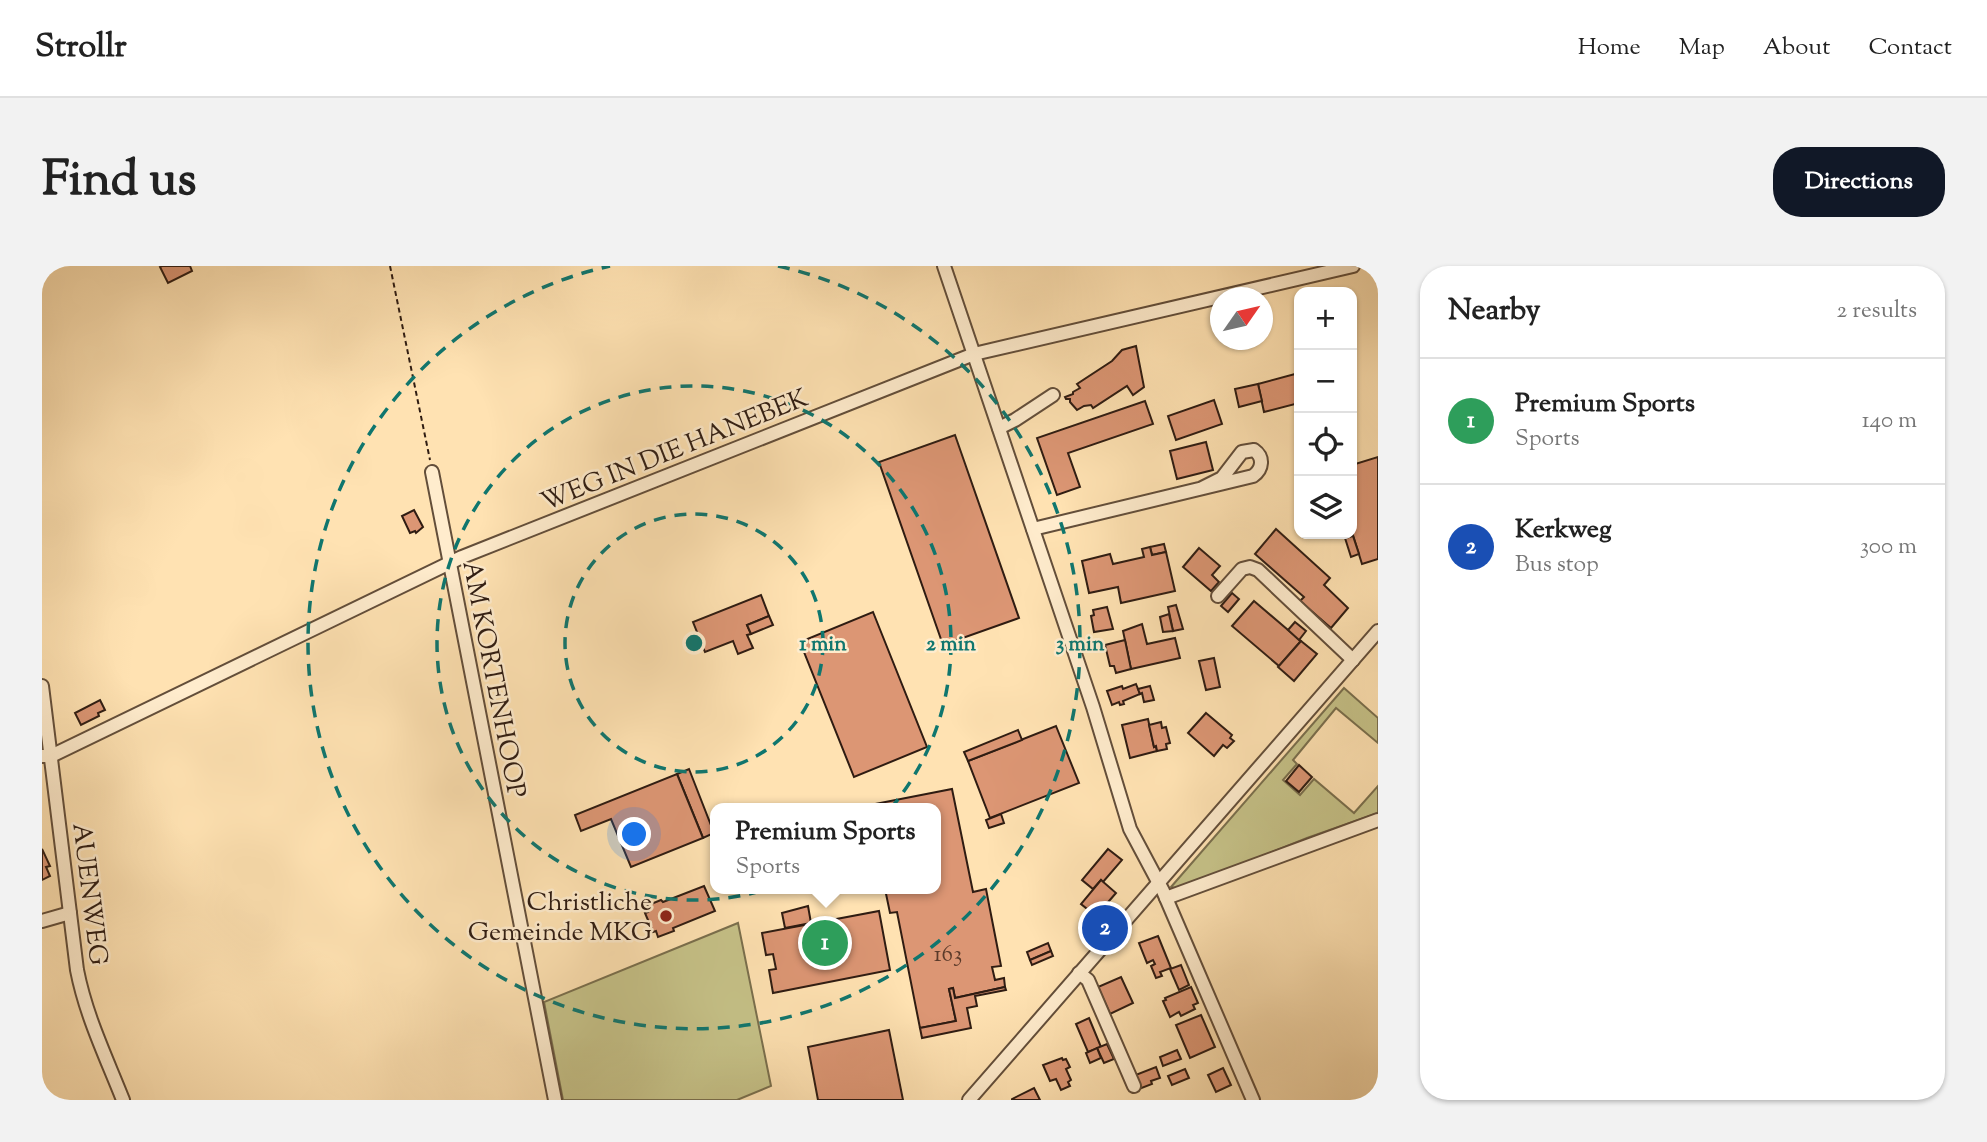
<!DOCTYPE html>
<meta charset="utf-8">
<style>
body{margin:0;font-family:"Sorts Mill Goudy",serif;background:#f2f2f2;color:#222}
.controls{position:absolute;right:21px;top:21px;display:grid;overflow:hidden;border-radius:14px;box-shadow:0 2px 5px #0004}
.controls button{width:63px;height:63px;display:grid;place-items:center;padding:0;border:0;border-bottom:2px solid #e0e0e0;background:#fff;color:#222;font:35px sans-serif}
.compass{position:absolute;left:1168px;top:21px;width:63px;height:63px;border-radius:50%;background:#fff;box-shadow:0 2px 5px #0004;rotate:56deg}
.you{position:absolute;left:593px;top:569px;width:24px;height:24px;margin:-18px;border:5px solid #fff;border-radius:50%;background:#1a73e8;box-shadow:0 0 0 10px #1a73e833}
.badge{display:grid;place-items:center;width:46px;height:46px;border-radius:50%;background:#111827;color:#fff;font-size:23px;font-weight:700}
.pin{position:absolute;translate:-50% -50%;border:4px solid #fff;box-shadow:0 2px 7px #0006}
.popup{position:absolute;left:668px;top:537px;width:231px;height:91px;box-sizing:border-box;display:grid;place-content:center;border-radius:14px;background:#fff;filter:drop-shadow(0 2px 5px #0005);font-size:23px;white-space:nowrap;color:#767676}
.popup b{font-size:26px;color:#222}
.popup::after{content:'';position:absolute;left:50%;top:100%;margin-left:-14px;border:14px solid transparent;border-top-color:#fff}
.list{margin:0;padding:0;list-style:none}
h2{display:flex;justify-content:space-between;align-items:center;height:91px;margin:0;padding:0 28px;font-size:30px}
h2 small{font-size:23px;font-weight:400;color:#767676}
.list li{display:grid;grid-template-columns:46px 1fr auto;gap:21px;align-items:center;box-sizing:border-box;height:126px;padding:0 28px;border-top:2px solid #e0e0e0}
.list b{display:block;font-size:26px;white-space:nowrap}
.list p{margin:0;font-size:23px;white-space:nowrap;color:#767676}
.list em{font-size:23px;font-style:normal;color:#767676}
.icon{flex:none;width:38px;height:38px;fill:none;stroke:currentColor;stroke-width:2;stroke-linecap:round;stroke-linejoin:round}
.map{position:relative;flex:none;width:1336px;height:834px;overflow:hidden;border-radius:28px}
header{display:flex;align-items:center;gap:42px;box-sizing:border-box;height:98px;padding:0 35px;background:#fff;border-bottom:2px solid #e0e0e0}
header strong{font-size:33px}
nav{display:flex;gap:38px;margin-inline-start:auto;font-size:24px}
.intro{display:flex;align-items:center;justify-content:space-between;box-sizing:border-box;height:168px;padding:0 42px}
h1{margin:0;font-size:49px}
.button{padding:18px 32px;border-radius:28px;background:#111827;color:#fff;font-size:24px;font-weight:700}
main{display:flex;gap:42px;padding:0 42px}
aside{flex:1;background:#fff;border-radius:28px;box-shadow:0 2px 5px #0004}
.map>svg:first-child{display:block}
.green{fill:#c6c288;stroke:#7a6f4d;stroke-width:2}
.building{fill:#dc9674;stroke:#2f1c12;stroke-width:2}
.lines{fill:none;stroke-linecap:round;stroke-linejoin:round}
.minor-casing{stroke:#634e3a;stroke-width:16}
.path{stroke:#2f1c12;stroke-width:2;stroke-dasharray:5 3.5;stroke-linecap:butt}
.minor{stroke:#ffeccd;stroke-width:12}
.ring{fill:none;stroke:#0f766e;stroke-width:3.5;stroke-dasharray:12 9}
.poi-dot{fill:#8f2418;stroke:#ffeccd;stroke-width:2.5}
.labels{text-anchor:middle;stroke-width:5;stroke-linejoin:round;paint-order:stroke}
.number-label{font-size:23px;fill:#5a3a2a}
.street-label{font-size:26px;fill:#2f1c12;stroke:#ffeccd}
.poi-label{font-size:26px;fill:#2f1c12;stroke:#ffeccd;text-anchor:end}
.centre{fill:#0f766e;stroke:#ffeccd;stroke-width:3.5}
.ring-label{font-size:21px;text-anchor:middle;font-weight:bold;fill:#0f766e;stroke:#ffeccd;stroke-width:5;stroke-linejoin:round;paint-order:stroke}
</style>
<header>
<strong>Strollr</strong>
<nav><a>Home</a><a>Map</a><a>About</a><a>Contact</a></nav>
</header>
<div class="intro"><h1>Find us</h1><a class="button">Directions</a></div>
<main>
<div class="map">
<svg width="1336" height="834" viewBox="0 0 1336 834">
<rect width="100%" height="100%" fill="#ffe2b2"/>
<filter id="stains"><feTurbulence type="fractalNoise" baseFrequency=".00286" numOctaves="4"/><feColorMatrix values="0 0 0 0 .2 0 0 0 0 .09 0 0 0 0 .02 0 0 0 .5 -.17"/></filter>
<radialGradient id="worn" r=".72"><stop offset=".6" stop-color="#630" stop-opacity="0"/><stop offset="1" stop-color="#630" stop-opacity=".3"/></radialGradient>
<g class="green">
<polygon points="1302,422 1336,452 1336,477 1294,442 1251,494 1255,498 1241,514 1258,529 1272,513 1312,547 1336,520 1336,547 1265,572 1138,623 1129,621"/>
<polygon points="696,657 729,820 695,834 521,834 502,736"/>
</g>
<g class="building">
<polygon points="120,0 148,0 150,5 126,17 118,1"/>
<polygon points="1094,80 1102,121 1091,129 1085,120 1051,142 1049,139 1042,140 1035,144 1028,136 1028,133 1024,133 1023,131 1031,128 1031,126 1038,122 1035,118 1070,95 1080,84"/>
<polygon points="1253,108 1257,123 1257,137 1222,146 1216,118"/>
<polygon points="1216,118 1220,135 1197,141 1193,123"/>
<polygon points="1172,134 1180,158 1134,174 1126,150"/>
<polygon points="1103,135 1111,158 1026,187 1038,221 1015,229 995,172"/>
<polygon points="913,169 977,352 901,379 837,196"/>
<polygon points="1164,176 1171,204 1135,213 1128,185"/>
<polygon points="1336,191 1336,293 1320,298 1310,266 1310,199"/>
<polygon points="372,244 381,261 374,267 373,265 368,267 360,250"/>
<polygon points="1234,263 1288,312 1282,319 1306,342 1289,362 1258,335 1262,331 1213,288"/>
<polygon points="1311,270 1317,288 1309,291 1303,272"/>
<polygon points="1122,278 1124,286 1110,289 1108,281"/>
<polygon points="1108,281 1110,289 1124,286 1133,325 1079,337 1076,321 1047,327 1040,295 1068,288 1071,298 1102,291 1100,283"/>
<polygon points="1157,282 1178,300 1170,309 1177,316 1169,325 1141,301"/>
<polygon points="1190,327 1197,333 1186,346 1179,340"/>
<polygon points="719,329 727,350 705,359 709,368 705,369 711,382 696,388 691,375 663,386 651,356"/>
<polygon points="1212,335 1259,375 1237,400 1190,360"/>
<polygon points="1134,339 1141,363 1131,365 1126,341"/>
<polygon points="1065,341 1071,363 1052,366 1049,350 1052,349 1051,344"/>
<polygon points="831,346 885,481 812,511 758,376"/>
<polygon points="1127,348 1131,365 1121,366 1118,351"/>
<polygon points="727,350 731,359 709,368 705,359"/>
<polygon points="1253,356 1264,365 1257,374 1246,364"/>
<polygon points="1100,358 1105,378 1133,372 1138,392 1089,403 1081,365"/>
<polygon points="1083,374 1089,403 1074,407 1072,400 1068,400 1063,379"/>
<polygon points="1259,375 1275,388 1252,415 1236,401"/>
<polygon points="1172,392 1178,421 1164,424 1157,395"/>
<polygon points="1094,418 1098,428 1081,435 1082,438 1078,439 1077,436 1070,439 1065,425 1080,420 1081,423"/>
<polygon points="1108,420 1112,434 1102,436 1100,427 1098,428 1096,423"/>
<polygon points="58,434 63,444 56,447 57,450 39,459 33,447"/>
<polygon points="1164,447 1190,469 1188,472 1192,475 1185,482 1181,479 1172,490 1146,467"/>
<polygon points="1106,453 1112,481 1114,480 1115,485 1088,492 1080,459"/>
<polygon points="1119,456 1120,462 1124,461 1128,477 1124,478 1125,483 1115,485 1114,480 1112,481 1107,459"/>
<polygon points="1014,460 1037,517 948,552 926,495"/>
<polygon points="976,464 980,474 926,495 922,486"/>
<polygon points="1257,499 1270,511 1257,526 1244,515"/>
<polygon points="647,503 672,567 661,572 635,508"/>
<polygon points="635,508 661,572 589,601 569,553 539,565 533,549"/>
<polygon points="910,523 931,626 944,623 959,700 950,701 953,714 962,712 963,721 913,732 911,722 907,723 914,755 878,762 855,646 848,647 843,623 893,623 893,542 834,542 833,538"/>
<polygon points="959,548 962,557 947,562 944,554"/>
<polygon points="0,583 8,600 4,601 8,610 0,614"/>
<polygon points="1066,583 1080,594 1061,616 1059,614 1051,623 1040,614"/>
<polygon points="1059,614 1074,627 1054,650 1039,638"/>
<polygon points="662,620 673,645 631,662 632,665 616,671 614,665 611,666 603,647 606,646 604,640 619,634 621,636"/>
<polygon points="766,640 769,657 743,662 740,647"/>
<polygon points="837,645 848,704 731,727 727,704 734,703 731,688 724,689 720,667"/>
<polygon points="1116,670 1129,702 1118,706 1120,710 1114,712 1109,700 1113,698 1111,694 1105,697 1097,677"/>
<polygon points="1006,677 1009,685 988,694 985,686"/>
<polygon points="1009,685 1011,690 990,699 988,694"/>
<polygon points="1139,699 1147,719 1137,724 1128,703"/>
<polygon points="1079,711 1091,737 1068,748 1056,721"/>
<polygon points="963,721 964,724 933,730 935,740 925,742 929,762 880,772 878,762 914,755 907,723 911,722 913,732"/>
<polygon points="1149,721 1156,737 1151,739 1153,743 1139,750 1137,746 1128,751 1121,735 1124,734 1123,732"/>
<polygon points="1159,749 1173,781 1148,792 1134,759"/>
<polygon points="1047,752 1059,781 1046,786 1034,758"/>
<polygon points="847,764 861,834 776,834 766,781"/>
<polygon points="1065,778 1072,793 1062,797 1055,782"/>
<polygon points="1055,782 1059,792 1048,797 1044,787"/>
<polygon points="1135,784 1139,793 1121,800 1118,791"/>
<polygon points="1020,792 1021,794 1024,793 1028,801 1024,803 1029,814 1026,816 1028,820 1019,824 1014,813 1008,815 1001,799"/>
<polygon points="1114,801 1118,812 1109,815 1110,818 1097,823 1091,810"/>
<polygon points="1181,802 1189,819 1174,826 1166,809"/>
<polygon points="1143,803 1147,812 1130,819 1126,810"/>
<polygon points="992,822 998,834 970,834 970,833"/>
</g>
<g class="lines">
<defs>
<g id="minor">
<polyline points="902,0 1051,441 1088,563 1121,625 1211,834"/>
<polyline points="957,162 973,154 1011,129"/>
<polyline points="390,206 513,834"/>
<path d="M991,263L1211,210C1221,203 1222,191 1212,184L1200,186L1180,212L1160,222"/>
<polyline points="1176,330 1200,303 1208,301 1216,304 1311,394"/>
<path d="M0,420L35,704C44,750 64,791 81,834"/>
<polyline points="0,490 9,490 420,291 932,88 1311,0"/>
<polyline points="1124,632 1336,554"/>
<polyline points="0,655 28,647"/>
<polyline points="1037,707 1046,714 1092,820"/>
<polyline points="927,834 1336,365"/>
</g>
</defs>
<use href="#minor" class="minor-casing"/>
<polyline class="path" points="348,0 388,194"/>
<use href="#minor" class="minor"/>
</g>
<g class="ring">
<circle cx="652" cy="377" r="129"/>
<circle cx="652" cy="377" r="257"/>
<path d="M736 0A386 386 0 1 1 568 0"/>
</g>
<circle class="poi-dot" cx="624" cy="650" r="7"/>
<g class="labels">
<g class="number-label">
<text x="906" y="695">163</text>
</g>
<g class="street-label">
<text transform="translate(632 183) rotate(-22)" y="9">WEG IN DIE HANEBEK</text>
<text transform="translate(453 413) rotate(79)" y="9">AM KORTENHOOP</text>
<text transform="translate(49 628) rotate(83)" y="9">AUENWEG</text>
</g>
<g class="poi-label">
<text x="610" y="644">Christliche<tspan x="610" dy="30">Gemeinde MKG</tspan></text>
</g>
</g>
<circle cx="652" cy="377" r="10" class="centre"/>
<g class="ring-label">
<text x="781" y="384">1 min</text>
<text x="909" y="384">2 min</text>
<text x="1038" y="384">3 min</text>
</g>
<rect width="100%" height="100%" filter="url(#stains)"/>
<rect width="100%" height="100%" fill="url(#worn)"/>
</svg>
<div class="controls">
<button>+</button>
<button>−</button>
<button><svg class="icon" aria-label="locate" viewBox="0 0 24 24"><circle cx="12" cy="12" r="6"/><path d="M12 2v4M12 18v4M2 12h4M18 12h4"/></svg></button>
<button><svg class="icon" aria-label="layers" viewBox="0 0 24 24"><path d="M12 4l9 5-9 5-9-5zM3 14l9 5 9-5"/></svg></button>
</div>
<svg class="compass" viewBox="-18 -18 36 36"><path d="M0-13l5 13h-10z" fill="#e53935"/><path d="M0 13l5-13h-10z" fill="#767676"/></svg>
<div class="you"></div>
<div class="pin badge" style="left:783px;top:677px;background:#2e9e5b">1</div>
<div class="popup"><b>Premium Sports</b>Sports</div>
<div class="pin badge" style="left:1063px;top:662px;background:#1a4fb4">2</div>
</div>
<aside>
<h2>Nearby<small>2 results</small></h2>
<ul class="list">
<li><span class="badge" style="background:#2e9e5b">1</span><div><b>Premium Sports</b><p>Sports</p></div><em>140 m</em></li>
<li><span class="badge" style="background:#1a4fb4">2</span><div><b>Kerkweg</b><p>Bus stop</p></div><em>300 m</em></li>
</ul>
</aside>
</main>
